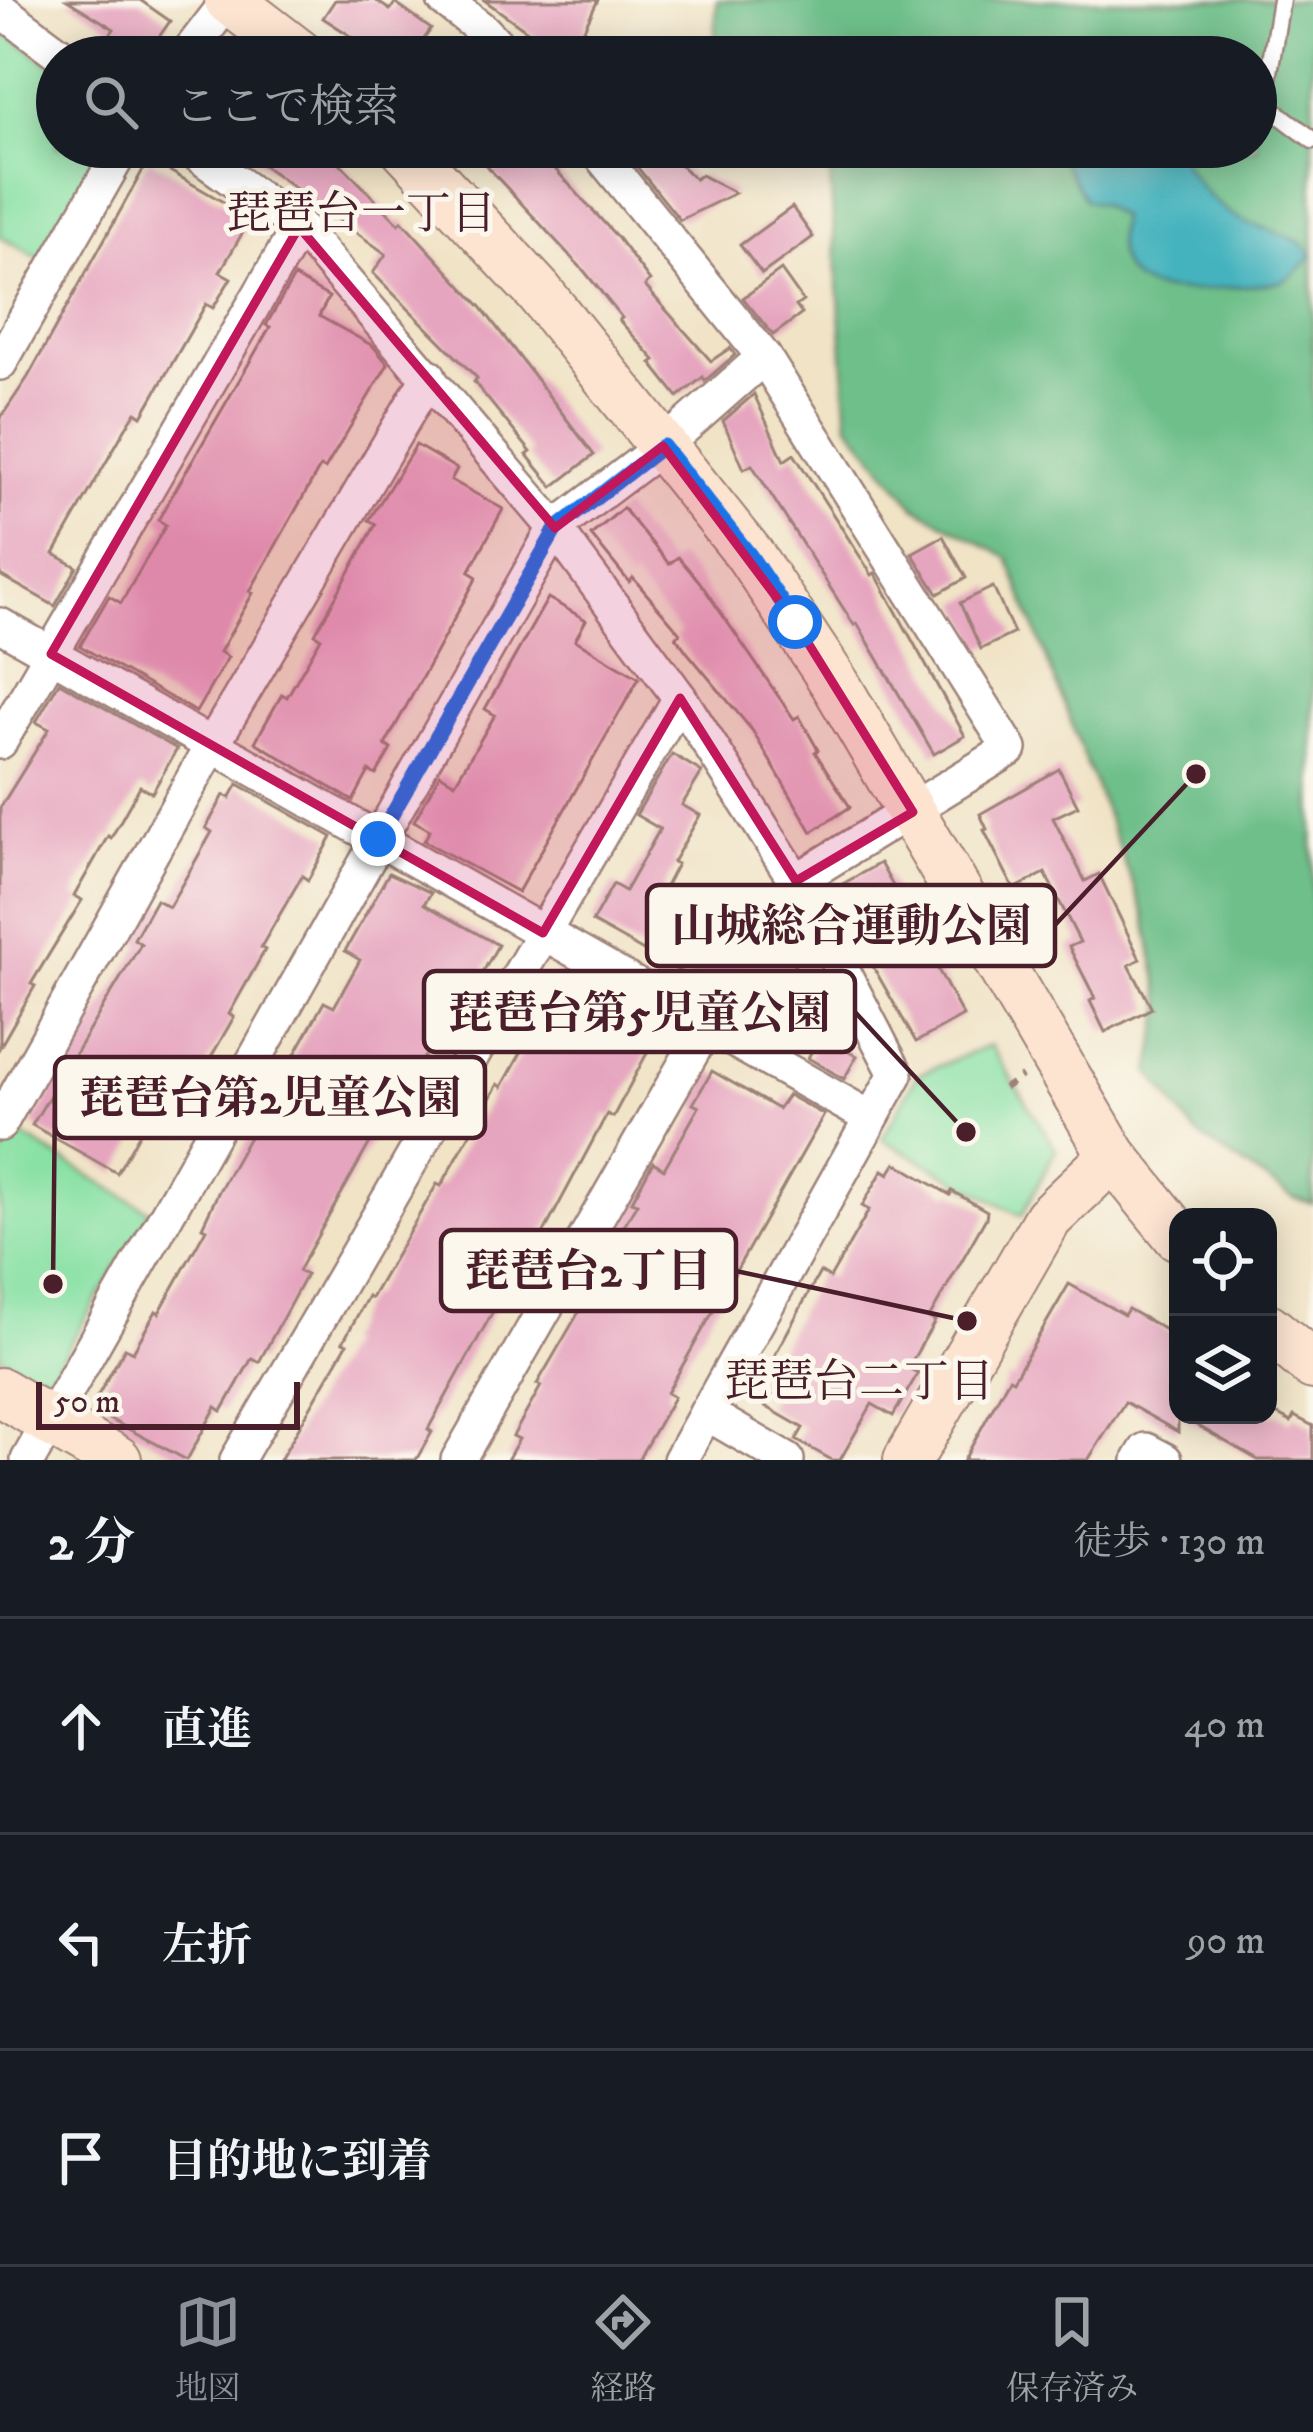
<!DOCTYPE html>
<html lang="ja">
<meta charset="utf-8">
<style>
body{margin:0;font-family:"IM FELL DW Pica","Noto Serif JP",serif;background:#242831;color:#f1f3f6}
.controls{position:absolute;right:36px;bottom:36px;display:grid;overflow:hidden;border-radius:24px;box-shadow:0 6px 30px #0003}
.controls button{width:108px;height:108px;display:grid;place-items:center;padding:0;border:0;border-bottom:3px solid #363941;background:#171b24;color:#f1f3f6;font:60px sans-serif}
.scale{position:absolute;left:36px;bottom:30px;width:264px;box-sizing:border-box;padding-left:12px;border:6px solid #4a1f2b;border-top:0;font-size:33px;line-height:42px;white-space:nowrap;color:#4a1f2b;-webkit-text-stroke:9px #fbf7ec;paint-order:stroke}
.stop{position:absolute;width:36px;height:36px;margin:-27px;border:9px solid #1a73e8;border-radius:50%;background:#fff}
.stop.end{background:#1a73e8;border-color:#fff;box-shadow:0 3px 12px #0008}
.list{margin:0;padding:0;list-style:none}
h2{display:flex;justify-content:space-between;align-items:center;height:156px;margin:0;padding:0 48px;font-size:51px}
h2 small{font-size:39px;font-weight:400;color:#9ea1a6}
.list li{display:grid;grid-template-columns:78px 1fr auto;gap:36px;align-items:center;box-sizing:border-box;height:216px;padding:0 48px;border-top:3px solid #363941}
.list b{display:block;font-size:45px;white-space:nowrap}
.list em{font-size:39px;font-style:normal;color:#9ea1a6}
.icon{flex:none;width:66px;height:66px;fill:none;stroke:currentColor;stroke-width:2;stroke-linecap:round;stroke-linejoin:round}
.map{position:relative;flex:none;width:1313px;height:1460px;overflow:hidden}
.search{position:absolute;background:#171b24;box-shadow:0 6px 30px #0003;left:36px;right:36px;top:36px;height:132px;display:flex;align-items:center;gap:30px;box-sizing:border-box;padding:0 42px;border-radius:66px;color:#9ea1a6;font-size:45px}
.sheet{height:804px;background:#171b24}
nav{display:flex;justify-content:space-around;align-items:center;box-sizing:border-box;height:168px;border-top:3px solid #363941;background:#171b24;font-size:33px;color:#9ea1a6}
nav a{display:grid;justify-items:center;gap:6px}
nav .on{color:#8c9099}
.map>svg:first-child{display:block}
.green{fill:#89e1a5;stroke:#6a8068;stroke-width:3}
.forest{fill:#6ebf8a;stroke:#5c6f5a;stroke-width:3}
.water{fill:#44b3bd;stroke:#476974;stroke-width:3}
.building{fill:#e6a5bf}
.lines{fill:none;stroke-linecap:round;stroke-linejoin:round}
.lane-casing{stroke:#9d8178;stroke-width:21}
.street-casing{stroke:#9d8178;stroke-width:38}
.secondary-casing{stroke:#9d8178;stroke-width:52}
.path{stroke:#9d8178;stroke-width:6;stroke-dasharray:9 9;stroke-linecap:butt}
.lane{stroke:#fff;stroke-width:16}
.street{stroke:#fff;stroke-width:33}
.secondary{stroke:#fde4d1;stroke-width:48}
.route{stroke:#1a73e8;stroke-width:15}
.marked{fill:#c2185b;fill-opacity:0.2;stroke:#c2185b;stroke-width:9;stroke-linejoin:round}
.labels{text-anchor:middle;stroke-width:10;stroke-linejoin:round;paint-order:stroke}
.neighbourhood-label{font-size:45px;fill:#4a1f2b;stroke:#fbf7ec}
.leader{fill:none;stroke:#4a1f2b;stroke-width:4.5}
.callout-dot{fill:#4a1f2b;stroke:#fbf7ec;stroke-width:4.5}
.callout{fill:#fbf7ec;stroke:#4a1f2b;stroke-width:4.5}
.callout-label{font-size:45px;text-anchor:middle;font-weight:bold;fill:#4a1f2b}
</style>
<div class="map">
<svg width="1313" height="1460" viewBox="0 0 1313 1460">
<rect width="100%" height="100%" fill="#fbf7ec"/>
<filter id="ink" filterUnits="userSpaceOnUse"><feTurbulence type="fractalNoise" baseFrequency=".00833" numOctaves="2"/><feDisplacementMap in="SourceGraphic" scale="24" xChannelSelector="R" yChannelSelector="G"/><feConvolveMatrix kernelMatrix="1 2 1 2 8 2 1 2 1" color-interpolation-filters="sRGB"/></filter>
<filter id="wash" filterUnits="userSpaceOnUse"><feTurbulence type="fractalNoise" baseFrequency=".004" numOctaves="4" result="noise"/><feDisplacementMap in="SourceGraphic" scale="48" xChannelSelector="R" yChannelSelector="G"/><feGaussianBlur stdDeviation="2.7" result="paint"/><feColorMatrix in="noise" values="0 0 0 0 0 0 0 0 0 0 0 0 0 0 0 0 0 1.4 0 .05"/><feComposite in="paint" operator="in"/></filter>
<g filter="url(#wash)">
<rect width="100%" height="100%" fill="#f0e3c6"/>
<g class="green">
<polygon points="5,33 57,69 57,147 107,147 43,260 0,237 0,35"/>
<polygon points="990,1045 1056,1149 1022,1216 882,1139 917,1075"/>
<polygon points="14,1131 151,1212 52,1373 34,1376 0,1356 0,1157"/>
</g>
<polygon class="forest" points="717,0 1313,0 1313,1204 1293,1198 1196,1134 1150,1072 1163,1006 1145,916 1008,558 915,507 848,423 828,147 1256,147 1256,57 719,57 714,53"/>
<path class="water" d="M1054,147H1174C1190,177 1213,208 1246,222C1271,232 1296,233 1313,255C1305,262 1295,276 1285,280C1271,286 1246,285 1230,287C1172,294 1103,301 1120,217L1100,204L1085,200Z"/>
<g id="blocks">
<g class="building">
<polygon points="67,0 140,0 170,21 145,57 126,57 105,42 114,29"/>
<polygon points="335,0 375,0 390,10 395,3 431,29 424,39 443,57 356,57 365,45 323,18"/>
<polygon points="484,0 598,0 584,29 616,57 564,57"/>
<polygon points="238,147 325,147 343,158 340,163 399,224 402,221 482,308 594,455 553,487 527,455 531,452 474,382 477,378 373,273 386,254"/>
<polygon points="469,147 535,147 617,237 650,281 645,286 711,361 730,348 735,355 705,381 703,377 678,397 651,363 655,360 619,320 622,318 585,272"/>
<polygon points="621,147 662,147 695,179 701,175 735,193 680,220"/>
<polygon points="149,159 251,218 220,272 231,278 213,308 206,304 142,416 136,412 125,429 54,554 77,567 55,606 0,575 0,419 28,377"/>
<polygon points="792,207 813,237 762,274 740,245"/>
<polygon points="781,270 803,301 796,306 802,314 773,335 743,298"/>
<polygon points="294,277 329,297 319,316 373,346 388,364 325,469 320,467 250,591 253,593 220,652 228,657 196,712 80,646 109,596 121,603 166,525 158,520 270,327 266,325"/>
<polygon points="754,394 784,461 794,454 872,575 875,573 965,736 934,754 857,623 854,625 752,465 744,469 723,421"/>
<polygon points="416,445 457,469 451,480 503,509 469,572 477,577 385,745 391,749 376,775 369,771 353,801 255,742 282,694 287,697 321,638 315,634 376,524 369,520"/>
<polygon points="623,508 669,564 678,557 699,581 794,719 799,716 818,750 815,752 850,807 812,832 752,730 687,652 676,637 680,633 633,578 629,582 591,535"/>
<polygon points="943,536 966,578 938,594 912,553"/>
<polygon points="993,587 1014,633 981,649 960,603"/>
<polygon points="548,598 586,620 575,640 639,678 518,892 424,841 430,830 414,821 440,774 455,783 495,715 485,709"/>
<polygon points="59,682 177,749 152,793 140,786 111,838 108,836 74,896 82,900 31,984 35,986 0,1047 0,808 49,729 36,722"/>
<polygon points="672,754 702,772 682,805 700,815 673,862 677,864 660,896 744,944 759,919 805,946 787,979 838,1008 853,1036 845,1050 857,1056 844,1079 808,1058 814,1047 592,922 613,884 625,891 660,829 636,815"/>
<polygon points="1059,769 1078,806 1053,818 1085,881 1099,874 1140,959 1129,965 1152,1008 1105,1032 1090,1001 1095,998 1069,947 1080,942 1045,873 1014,889 984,830 987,829 980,814"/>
<polygon points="238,784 332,837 308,880 302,876 261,947 265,950 229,1014 234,1017 175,1120 154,1108 117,1173 32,1125 141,944 134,939 156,900 169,907 212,832 206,828 224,795 230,798"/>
<polygon points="880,863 915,925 920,923 939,959 934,962 963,1016 916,1042 830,891"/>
<polygon points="389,873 431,893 424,904 498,945 478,981 469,976 410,1083 375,1141 372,1139 298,1271 306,1275 259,1362 252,1358 222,1411 216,1407 187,1460 104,1416 110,1404 97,1397 125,1348 133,1352 156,1311 159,1313 206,1229 202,1227 219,1191 324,1002 334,1007 360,960 345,951"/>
<polygon points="557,972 662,1025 613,1117 607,1114 518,1281 512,1277 428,1429 432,1432 416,1460 280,1460 347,1344 343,1342 368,1296 371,1298 437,1184 441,1186 498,1084 502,1087 542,1015 536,1012"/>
<polygon points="712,1071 778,1109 788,1095 824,1115 667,1393 674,1397 638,1460 507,1460 519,1439 513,1436 541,1386 537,1384 604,1269 600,1267 637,1203 632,1201 653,1162 664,1169 699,1107 693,1104"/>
<polygon points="896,1163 950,1195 952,1191 987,1211 986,1218 929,1318 935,1321 908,1368 918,1373 893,1416 872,1404 840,1460 832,1460 796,1440 803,1428 765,1406 772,1396 757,1388 820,1272 830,1278 869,1210 862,1206 883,1170 889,1174"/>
<polygon points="1069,1284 1124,1315 1128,1309 1178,1337 1178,1432 1125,1402 1088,1460 964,1460 1009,1378 1013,1380"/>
<polygon points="1179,1415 1278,1415 1291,1422 1294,1416 1313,1426 1313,1460 1258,1460"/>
</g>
</g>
</g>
<g filter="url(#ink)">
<use href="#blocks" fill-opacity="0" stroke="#9d8178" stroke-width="3"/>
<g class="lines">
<defs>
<polyline id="lane" points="1281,0 1264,103 1313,140"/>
<g id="street">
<polyline points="444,0 483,30 509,57"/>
<polyline points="0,9 64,57"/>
<polyline points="185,57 229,0"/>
<polyline points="187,147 299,227 555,528 680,698 796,881 896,1074 680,1460"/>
<polyline points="594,147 764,357 1010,749 796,881"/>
<polyline points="0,363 123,147"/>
<polyline points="0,625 869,1117"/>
<polyline points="0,742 299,227"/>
<polyline points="0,1124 212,745 429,376"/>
<polyline points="706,1413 787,1460"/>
<polyline points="28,1460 555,528 663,446 764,357"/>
<polyline points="237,1460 680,698"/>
<polyline points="458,1460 707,1026"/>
<polyline points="1140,1460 1146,1450 1165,1460"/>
</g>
<g id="secondary">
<polyline points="229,0 303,57"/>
<polyline points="404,147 538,291 750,555 836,685 1113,1156 1178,1236"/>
<polyline points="1268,1328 1313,1365"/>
<polyline points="0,1392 117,1460"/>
<polyline points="908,1460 1048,1218 1113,1156"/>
</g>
</defs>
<use href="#lane" class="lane-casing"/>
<use href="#street" class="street-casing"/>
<use href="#secondary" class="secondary-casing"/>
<polyline class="path" points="1004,1088 1022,1076"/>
<use href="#lane" class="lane"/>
<use href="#street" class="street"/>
<use href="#secondary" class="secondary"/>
</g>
</g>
<g class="lines" filter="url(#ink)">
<polyline class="route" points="378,839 556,529 663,446 750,555 795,622"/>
</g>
<path class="marked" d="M299,227L555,528L663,446L795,622L913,812L796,881L680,698L543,933L51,654Z"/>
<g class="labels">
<g class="neighbourhood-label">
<text x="361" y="228">琵琶台一丁目</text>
<text x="859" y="1396">琵琶台二丁目</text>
</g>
</g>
<path class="leader" d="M1196 774L1055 925M966 1132L855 1012M53 1284L55 1098M967 1321L736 1271"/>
<g class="callout-dot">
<circle cx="1196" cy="774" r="12"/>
<circle cx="966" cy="1132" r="12"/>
<circle cx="53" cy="1284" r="12"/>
<circle cx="967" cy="1321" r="12"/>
</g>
<g class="callout">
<rect x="647" y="885" width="408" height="81" rx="12"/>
<rect x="424" y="971" width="431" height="81" rx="12"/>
<rect x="55" y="1057" width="430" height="81" rx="12"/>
<rect x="441" y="1230" width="295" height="81" rx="12"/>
</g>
<g class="callout-label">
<text x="851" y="941">山城総合運動公園</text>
<text x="639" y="1028">琵琶台第5児童公園</text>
<text x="270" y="1113">琵琶台第2児童公園</text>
<text x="588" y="1286">琵琶台2丁目</text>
</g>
</svg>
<div class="controls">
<button><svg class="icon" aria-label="locate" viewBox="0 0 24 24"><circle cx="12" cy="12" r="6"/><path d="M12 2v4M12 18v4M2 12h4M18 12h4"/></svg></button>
<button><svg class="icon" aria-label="layers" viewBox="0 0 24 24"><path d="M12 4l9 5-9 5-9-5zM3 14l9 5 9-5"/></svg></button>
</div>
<div class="scale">50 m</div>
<div class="stop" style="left:795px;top:622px"></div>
<div class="stop end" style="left:378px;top:839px"></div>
<div class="search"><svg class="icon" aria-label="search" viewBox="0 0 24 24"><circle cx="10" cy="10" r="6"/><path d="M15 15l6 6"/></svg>ここで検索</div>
</div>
<section class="sheet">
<h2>2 分<small>徒歩 · 130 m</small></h2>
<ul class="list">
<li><svg class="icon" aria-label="ahead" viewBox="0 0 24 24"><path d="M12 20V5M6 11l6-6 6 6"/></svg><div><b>直進</b></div><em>40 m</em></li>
<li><svg class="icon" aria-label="left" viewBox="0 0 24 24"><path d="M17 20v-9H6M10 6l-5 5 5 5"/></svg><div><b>左折</b></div><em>90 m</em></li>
<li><svg class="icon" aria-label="arrive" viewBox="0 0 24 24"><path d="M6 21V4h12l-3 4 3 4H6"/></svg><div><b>目的地に到着</b></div></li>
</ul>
</section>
<nav>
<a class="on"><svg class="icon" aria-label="map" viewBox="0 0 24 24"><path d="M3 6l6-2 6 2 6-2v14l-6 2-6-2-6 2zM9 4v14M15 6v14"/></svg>地図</a>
<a><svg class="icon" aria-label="directions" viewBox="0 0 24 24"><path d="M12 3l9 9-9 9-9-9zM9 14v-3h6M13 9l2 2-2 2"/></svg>経路</a>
<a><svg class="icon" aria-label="saved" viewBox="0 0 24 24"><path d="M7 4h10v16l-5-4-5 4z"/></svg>保存済み</a>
</nav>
